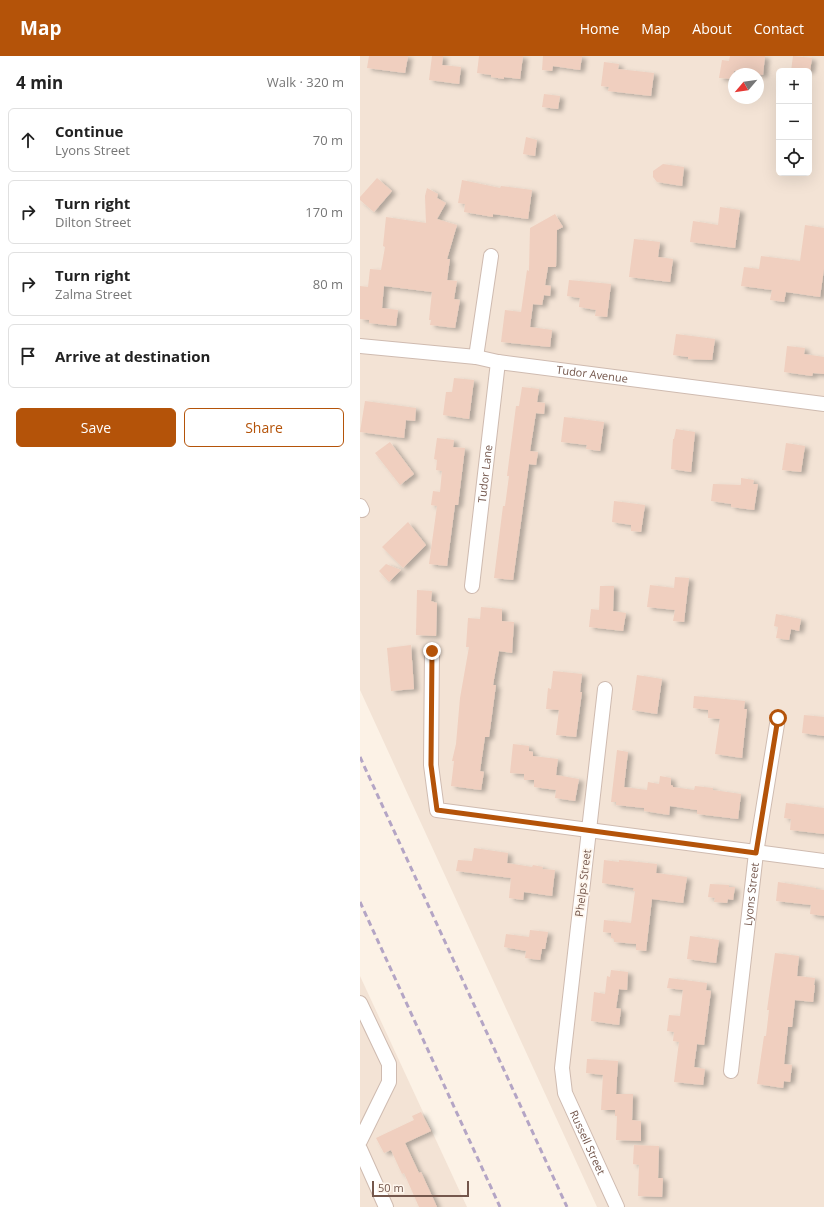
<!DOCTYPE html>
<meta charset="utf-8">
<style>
body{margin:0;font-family:"Open Sans",sans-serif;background:#f6f6f6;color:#222}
.controls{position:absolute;right:12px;top:12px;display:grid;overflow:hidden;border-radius:6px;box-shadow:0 4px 16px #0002}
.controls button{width:36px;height:36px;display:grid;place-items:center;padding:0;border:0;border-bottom:1px solid #e0e0e0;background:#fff;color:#222;font:20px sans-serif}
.compass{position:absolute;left:368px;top:12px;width:36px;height:36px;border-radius:50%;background:#fff;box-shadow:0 4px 16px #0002;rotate:241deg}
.scale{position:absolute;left:12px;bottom:10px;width:97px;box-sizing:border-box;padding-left:4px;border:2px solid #74574c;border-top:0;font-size:11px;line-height:14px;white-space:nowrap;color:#74574c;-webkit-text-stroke:3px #fef6ed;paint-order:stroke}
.stop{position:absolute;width:12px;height:12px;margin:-9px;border:3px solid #b45309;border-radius:50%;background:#fff}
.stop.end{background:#b45309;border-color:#fff;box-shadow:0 1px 4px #0008}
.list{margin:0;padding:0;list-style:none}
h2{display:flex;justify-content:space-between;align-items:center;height:52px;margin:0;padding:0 16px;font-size:17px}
h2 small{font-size:13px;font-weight:400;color:#767676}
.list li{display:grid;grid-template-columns:26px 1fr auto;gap:12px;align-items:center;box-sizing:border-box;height:64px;margin:0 8px 8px;padding:0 8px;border:1px solid #e0e0e0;border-radius:6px}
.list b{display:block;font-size:15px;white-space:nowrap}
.list p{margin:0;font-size:13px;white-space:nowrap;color:#767676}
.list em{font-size:13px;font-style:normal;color:#767676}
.actions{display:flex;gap:8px;padding:12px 16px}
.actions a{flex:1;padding:9px 0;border:1px solid #b45309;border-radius:6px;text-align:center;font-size:14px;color:#b45309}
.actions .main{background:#b45309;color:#fff}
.icon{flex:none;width:22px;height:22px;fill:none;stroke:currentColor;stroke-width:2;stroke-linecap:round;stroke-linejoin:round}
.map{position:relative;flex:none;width:464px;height:1151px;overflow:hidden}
header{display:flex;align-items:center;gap:24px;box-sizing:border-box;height:56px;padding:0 20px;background:#b45309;color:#fff}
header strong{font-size:19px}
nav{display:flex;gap:22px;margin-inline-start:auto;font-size:14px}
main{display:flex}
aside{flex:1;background:#fff}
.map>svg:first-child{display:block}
.residential{fill:#f3e3d5;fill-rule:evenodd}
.building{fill:#f0cfbf;filter:url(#shadow)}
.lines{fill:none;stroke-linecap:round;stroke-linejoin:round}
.street-casing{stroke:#cfbbb0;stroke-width:16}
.street{stroke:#fff;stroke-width:14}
.rail{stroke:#b4a5c5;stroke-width:3;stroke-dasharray:6 4;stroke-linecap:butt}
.route{stroke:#b45309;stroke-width:5}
.labels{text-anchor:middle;stroke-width:3.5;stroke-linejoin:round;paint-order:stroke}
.street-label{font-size:11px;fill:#74574c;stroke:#fef6ed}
</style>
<header>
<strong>Map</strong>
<nav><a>Home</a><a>Map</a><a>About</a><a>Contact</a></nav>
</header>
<main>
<aside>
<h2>4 min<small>Walk · 320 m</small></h2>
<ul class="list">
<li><svg class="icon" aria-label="ahead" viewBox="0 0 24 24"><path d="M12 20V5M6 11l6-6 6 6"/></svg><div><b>Continue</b><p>Lyons Street</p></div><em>70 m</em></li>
<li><svg class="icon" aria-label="right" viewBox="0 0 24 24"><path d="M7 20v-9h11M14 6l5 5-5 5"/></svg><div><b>Turn right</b><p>Dilton Street</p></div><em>170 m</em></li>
<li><svg class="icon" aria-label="right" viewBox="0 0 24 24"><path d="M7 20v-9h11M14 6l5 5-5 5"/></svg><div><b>Turn right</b><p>Zalma Street</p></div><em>80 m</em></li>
<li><svg class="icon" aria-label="arrive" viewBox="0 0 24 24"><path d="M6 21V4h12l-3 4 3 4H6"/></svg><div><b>Arrive at destination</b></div></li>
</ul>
<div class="actions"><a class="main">Save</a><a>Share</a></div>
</aside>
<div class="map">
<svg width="464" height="1151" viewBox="0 0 464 1151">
<defs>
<filter id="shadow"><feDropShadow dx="4.5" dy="2.5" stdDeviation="2" flood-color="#0004"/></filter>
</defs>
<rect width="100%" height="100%" fill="#fcf2e6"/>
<g class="residential">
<path d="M0,0H464V1151H237L0,634ZM419,15H449V117H419ZM374,18H398V42H374Z"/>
<polygon points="0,920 107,1151 0,1151"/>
</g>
<g class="building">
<polygon points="9,0 48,0 45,17 7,12"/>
<polygon points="72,0 83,0 82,9 101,11 99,28 69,24"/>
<polygon points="119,0 163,0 160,23 144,21 144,23 131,21 131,19 117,17"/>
<polygon points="183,0 222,0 220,14 193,10 192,15 182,14"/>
<polygon points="370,0 405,0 403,19 374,15 373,23 359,22 362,4 369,5"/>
<polygon points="433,0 452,2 450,15 431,15"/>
<polygon points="244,6 259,8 258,13 294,17 291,40 248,35 249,31 241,30"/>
<polygon points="184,38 200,40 198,53 182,51"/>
<polygon points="166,81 177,84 175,100 163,98"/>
<polygon points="303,108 324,111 322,130 297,126 293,121 293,115"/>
<polygon points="17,122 32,135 14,156 0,144 0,141"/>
<polygon points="102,124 140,132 141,130 172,134 168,163 133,158 133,161 104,156 105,148 98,147"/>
<polygon points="67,132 78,138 77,142 86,147 77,163 97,169 87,203 90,203 87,224 97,225 94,243 100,244 95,272 70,269 71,264 69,264 72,236 24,230 22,252 38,254 36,270 9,267 9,264 0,263 0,230 8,231 10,213 21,214 25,191 23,190 26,161 66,167 65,140"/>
<polygon points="360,151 380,154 375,192 330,186 333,165 358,169"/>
<polygon points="195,158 203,171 197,174 196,211 188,211 185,229 191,230 190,240 184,239 182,249 173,248 170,271 192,274 190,291 141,286 145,254 161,256 167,214 169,215 170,172"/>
<polygon points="445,169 464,172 464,213 460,241 426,236 424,246 410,244 412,234 381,230 384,211 399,213 401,200 440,205"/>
<polygon points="274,183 300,186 298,201 313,203 310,226 269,221"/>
<polygon points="209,224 251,228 247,261 235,260 236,254 219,251 220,242 207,240"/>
<polygon points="316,278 355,283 352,304 328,303 328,301 313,299"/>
<polygon points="427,290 445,292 444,298 464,301 464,318 453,317 452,320 424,316"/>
<polygon points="94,322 114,324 109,363 83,359 86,336 92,336"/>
<polygon points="162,331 179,333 177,346 185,347 184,358 176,357 170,395 178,396 176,409 169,408 153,524 134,522 143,450 145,450 149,420 147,420 156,350 159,350"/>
<polygon points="5,345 56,352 55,365 46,364 44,382 0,376"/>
<polygon points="204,361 244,366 240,395 226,393 227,389 201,386"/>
<polygon points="316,373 335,376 331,416 311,413 313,383 314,383"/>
<polygon points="77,382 94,384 93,391 105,392 98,449 95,449 87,510 69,508 77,450 71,449 73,435 80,436 82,415 76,414 77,404 74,403"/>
<polygon points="30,386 54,418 40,429 15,397"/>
<polygon points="426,387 445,390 441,416 422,414"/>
<polygon points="381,422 394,424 393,428 398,428 394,454 371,451 371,448 351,445 353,428 381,429"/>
<polygon points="254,445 285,449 281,476 271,475 271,469 252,466"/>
<polygon points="48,466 66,489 43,512 22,491"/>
<polygon points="26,508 41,514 29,526 19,515"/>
<polygon points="315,521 329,522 324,566 313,565 315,554 287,551 290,529 314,532"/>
<polygon points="240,530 254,530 253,555 266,557 263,575 229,571 231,553 239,554"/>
<polygon points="57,534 72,535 71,545 77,547 76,580 56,579"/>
<polygon points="121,551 142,553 142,565 154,566 152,597 139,595 133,629 136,629 129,681 125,681 120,715 124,716 121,734 91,730 94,705 92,705 96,688 100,642 109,591 106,591 108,562 120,563"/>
<polygon points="416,558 441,563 439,575 431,573 429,584 416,582 418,571 414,570"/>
<polygon points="51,589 54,633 31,635 27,592"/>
<polygon points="193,615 222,618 220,636 222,636 216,681 196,679 199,654 186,653 188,632 191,633"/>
<polygon points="277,619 302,623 297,658 272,654"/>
<polygon points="334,640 385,645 384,653 387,653 382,702 355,698 360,663 348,662 348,654 333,652"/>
<polygon points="444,659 464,661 464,680 442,677"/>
<polygon points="153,688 169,690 169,695 173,696 173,700 198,703 196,719 219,723 215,745 195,742 196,734 174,731 174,724 164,724 164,718 150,717"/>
<polygon points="257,694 268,696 264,731 287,734 288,726 299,728 300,720 311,722 311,729 313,730 313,731 334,734 335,730 353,732 353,734 381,738 378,763 337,758 337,754 310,750 309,759 284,755 284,752 256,749 256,746 251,746"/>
<polygon points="426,747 464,752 464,778 430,774 431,763 424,762"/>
<polygon points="114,792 148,797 147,807 172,811 173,809 183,811 182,813 195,814 192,840 164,836 163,844 149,842 151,822 96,815 98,804 112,805"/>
<polygon points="244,804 259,806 259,804 297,808 296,817 327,821 323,847 292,843 286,895 276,894 276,888 254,886 254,883 251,882 251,877 243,876 244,864 271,867 275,835 273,835 274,832 242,827"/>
<polygon points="418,826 456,832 456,833 464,834 464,860 450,858 451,849 416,845"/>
<polygon points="350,828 369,829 369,831 375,831 373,844 368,843 367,847 354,846 355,842 348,841"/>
<polygon points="170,874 188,876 185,893 182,893 180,904 165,902 166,895 144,891 146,878 169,881"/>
<polygon points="330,880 359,884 356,907 327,903"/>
<polygon points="415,897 439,900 437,920 455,922 454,929 455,929 453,946 435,944 432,971 428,971 424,1008 432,1009 430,1026 424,1025 423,1032 397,1028 404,980 406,980 409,954 407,954"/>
<polygon points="251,914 268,916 267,934 259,933 256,952 261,953 259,969 231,965 234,936 245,938 247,920 250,921"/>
<polygon points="309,922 347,927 346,934 351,935 344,989 337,988 334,1011 345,1013 343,1029 314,1026 319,986 313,985 314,976 307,975 309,959 320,960 323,934 307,932"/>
<polygon points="227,1003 258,1005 256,1038 273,1038 272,1064 281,1065 281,1085 256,1084 257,1060 255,1060 255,1054 241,1054 243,1019 226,1017"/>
<polygon points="61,1056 71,1075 45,1087 59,1117 61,1116 77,1151 59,1151 44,1117 42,1118 31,1094 24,1097 16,1082 54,1064 52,1060"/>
<polygon points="274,1089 299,1090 298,1122 303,1122 302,1141 278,1140 279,1109 273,1108"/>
</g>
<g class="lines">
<defs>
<g id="street">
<path id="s1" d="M0,290L116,301L138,306L464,348"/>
<polyline points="116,301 131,200"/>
<polyline points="0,450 2,454"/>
<path id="s2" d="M112,530L138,306"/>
<polyline points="72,595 71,709 77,754 464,805"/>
<path id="s3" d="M245,633L202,1012L205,1037L257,1151"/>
<polyline points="0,947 29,1008 29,1026 0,1085"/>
<path id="s4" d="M371,1015L396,797L418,662"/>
<polyline points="0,1093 26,1151"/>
</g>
</defs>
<use href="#street" class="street-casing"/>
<use href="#street" class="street"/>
<g class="rail">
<polyline points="0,701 207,1151"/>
<polyline points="0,846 140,1151"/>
</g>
</g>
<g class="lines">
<polyline class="route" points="72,595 71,709 77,754 396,797 418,662"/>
</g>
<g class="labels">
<g class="street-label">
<text dy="4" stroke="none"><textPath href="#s1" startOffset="234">Tudor Avenue</textPath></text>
<text dy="4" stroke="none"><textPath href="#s2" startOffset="113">Tudor Lane</textPath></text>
<text transform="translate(223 827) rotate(-83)" y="4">Phelps Street</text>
<text dy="4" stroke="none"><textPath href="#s4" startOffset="178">Lyons Street</textPath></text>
<text dy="4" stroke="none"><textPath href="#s3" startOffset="461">Russell Street</textPath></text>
</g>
</g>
</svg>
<div class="controls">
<button>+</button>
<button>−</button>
<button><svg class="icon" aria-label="locate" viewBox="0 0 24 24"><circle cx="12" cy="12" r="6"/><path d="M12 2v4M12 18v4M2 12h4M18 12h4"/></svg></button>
</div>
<svg class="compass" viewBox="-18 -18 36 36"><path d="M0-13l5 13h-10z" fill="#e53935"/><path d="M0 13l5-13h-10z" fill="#767676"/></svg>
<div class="scale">50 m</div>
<div class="stop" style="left:418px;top:662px"></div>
<div class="stop end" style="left:72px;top:595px"></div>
</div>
</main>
